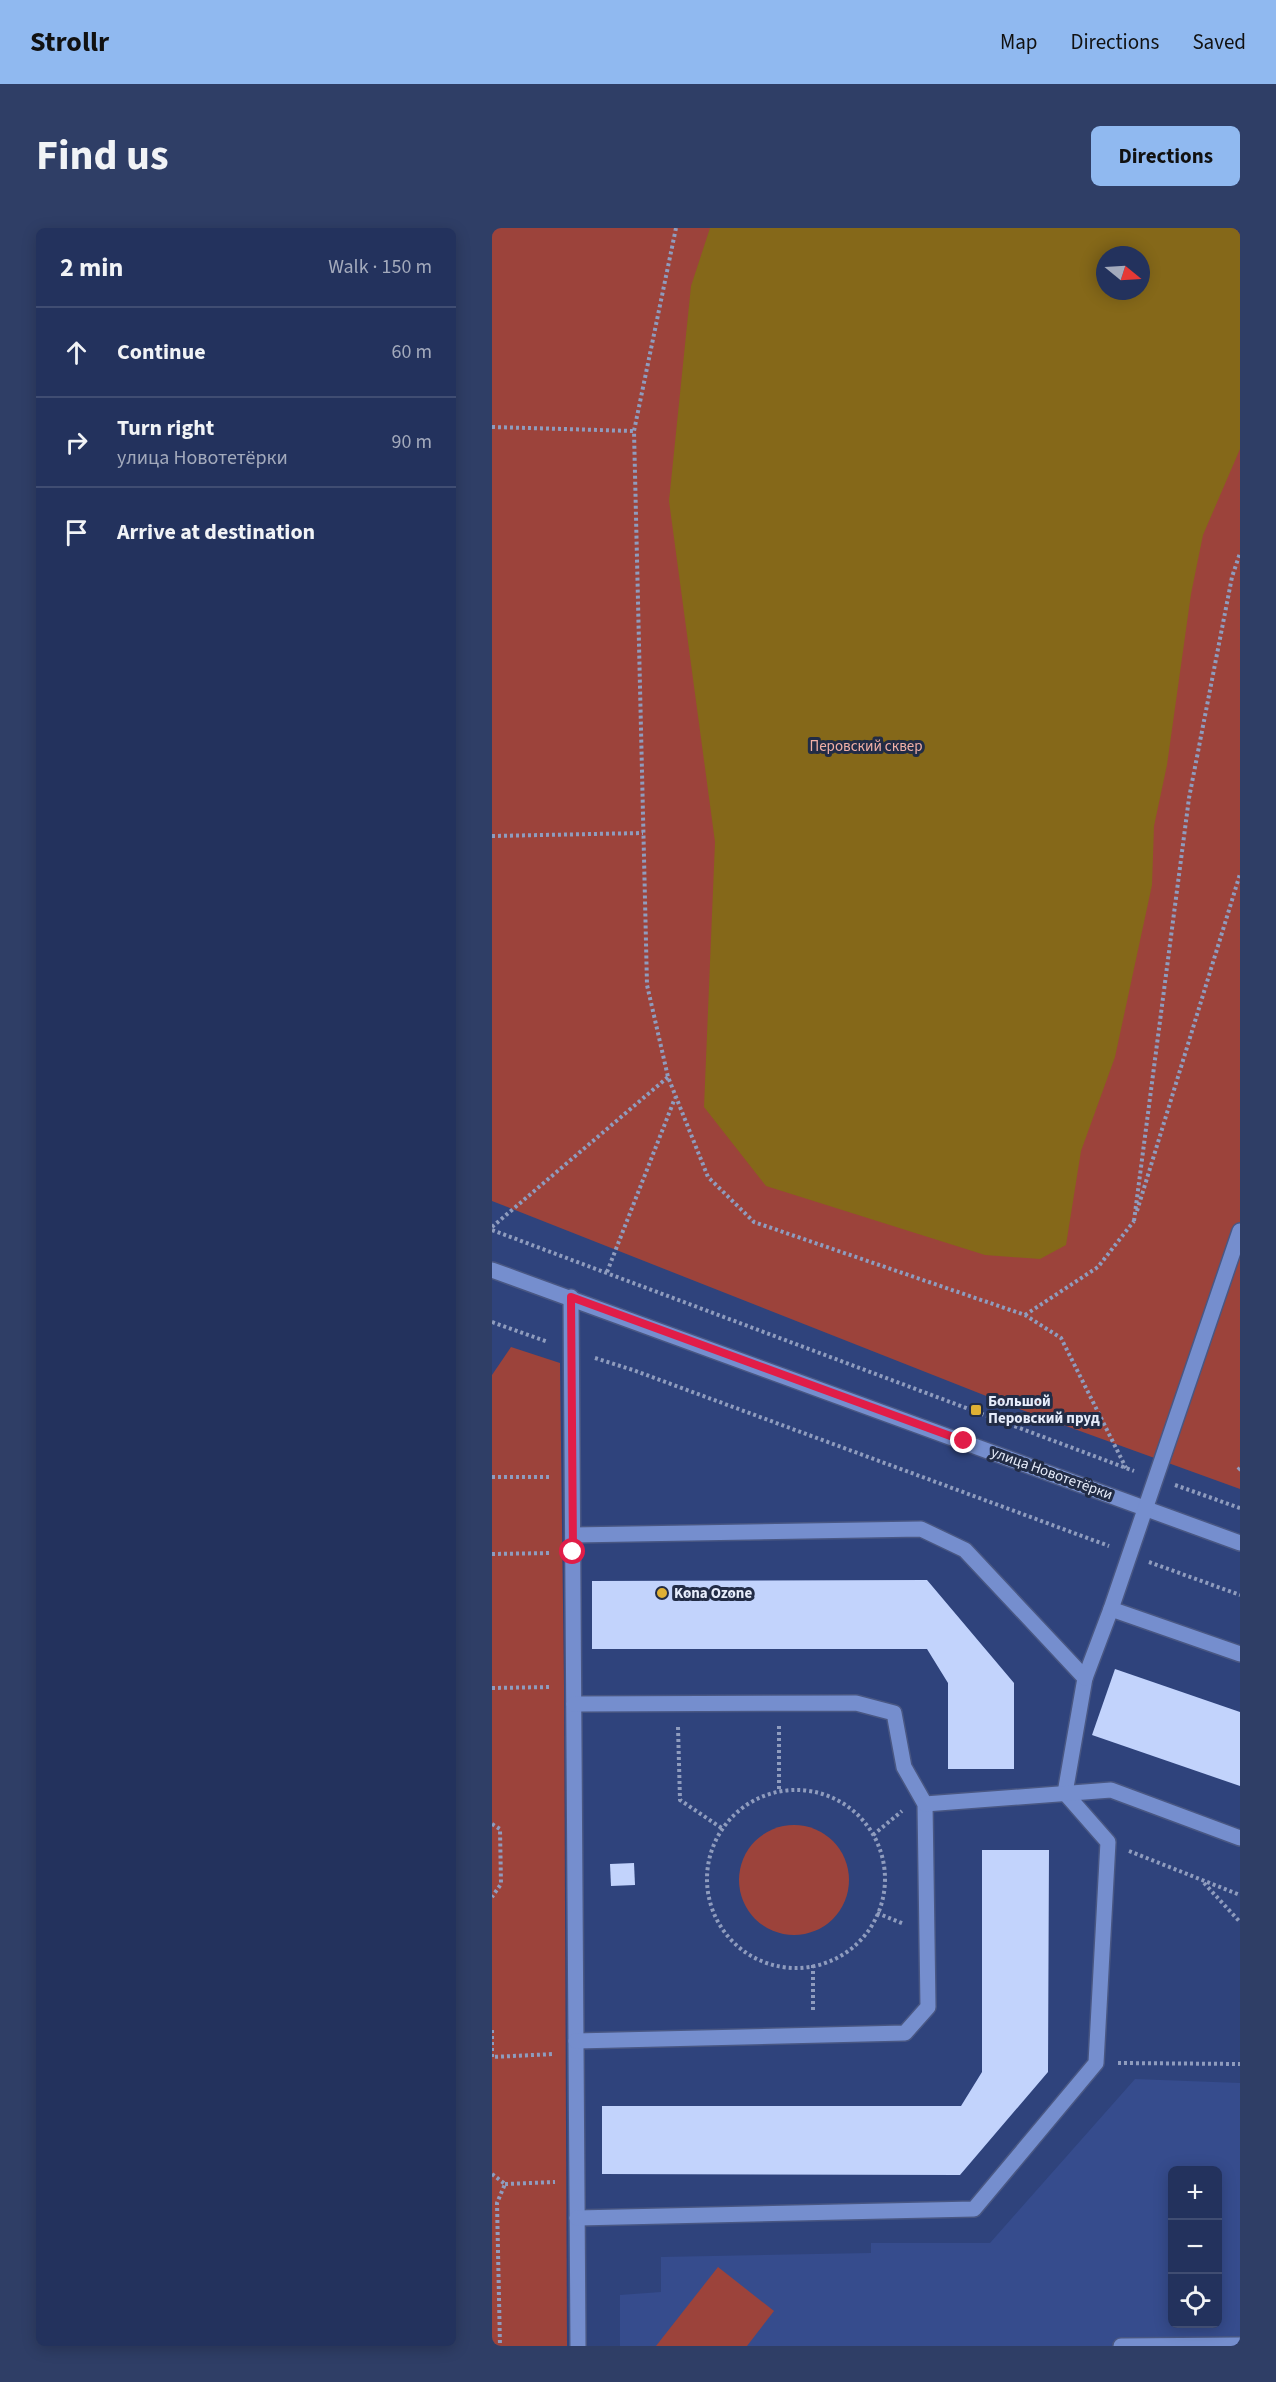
<!DOCTYPE html>
<meta charset="utf-8">
<style>
body{margin:0;font-family:"Source Sans 3",sans-serif;background:#2f3e66;color:#f1f3f6}
.controls{position:absolute;right:18px;bottom:18px;display:grid;overflow:hidden;border-radius:9px;box-shadow:0 3px 15px #0003}
.controls button{width:54px;height:54px;display:grid;place-items:center;padding:0;border:0;border-bottom:2px solid #404d72;background:#23325d;color:#f1f3f6;font:30px sans-serif}
.compass{position:absolute;left:604px;top:18px;width:54px;height:54px;border-radius:50%;background:#23325d;box-shadow:0 3px 15px #0003;rotate:108deg}
.stop{position:absolute;width:18px;height:18px;margin:-14px;border:4px solid #e11d48;border-radius:50%;background:#fff}
.stop.end{background:#e11d48;border-color:#fff;box-shadow:0 2px 6px #0008}
.list{margin:0;padding:0;list-style:none}
h2{display:flex;justify-content:space-between;align-items:center;height:78px;margin:0;padding:0 24px;font-size:26px}
h2 small{font-size:20px;font-weight:400;color:#a3aabc}
.list li{display:grid;grid-template-columns:39px 1fr auto;gap:18px;align-items:center;box-sizing:border-box;height:90px;padding:0 24px;border-top:2px solid #404d72}
.list b{display:block;font-size:22px;white-space:nowrap}
.list p{margin:0;font-size:20px;white-space:nowrap;color:#a3aabc}
.list em{font-size:20px;font-style:normal;color:#a3aabc}
.icon{flex:none;width:33px;height:33px;fill:none;stroke:currentColor;stroke-width:2;stroke-linecap:round;stroke-linejoin:round}
.map{position:relative;flex:none;width:748px;height:2118px;overflow:hidden;border-radius:9px}
header{display:flex;align-items:center;gap:36px;box-sizing:border-box;height:84px;padding:0 30px;background:#90b9f0;color:#111}
header strong{font-size:28px}
nav{display:flex;gap:33px;margin-inline-start:auto;font-size:21px}
.intro{display:flex;align-items:center;justify-content:space-between;box-sizing:border-box;height:144px;padding:0 36px}
h1{margin:0;font-size:42px}
.button{padding:15px 27px;border-radius:9px;background:#90b9f0;color:#111;font-size:21px;font-weight:700}
main{display:flex;gap:36px;padding:0 36px}
aside{flex:1;background:#23325d;border-radius:9px;box-shadow:0 3px 15px #0003}
.map>svg:first-child{display:block}
.built{fill:#364c8d;fill-rule:evenodd}
.green{fill:#9c433b;fill-rule:evenodd}
.water{fill:#856819;fill-rule:evenodd}
.building{fill:#c2d3fc}
.lines{fill:none;stroke-linecap:round;stroke-linejoin:round}
.minor-casing{stroke:#495783;stroke-width:18}
.path{stroke:#8f9cbe;stroke-width:4;stroke-dasharray:3 3;stroke-linecap:butt}
.minor{stroke:#758ece;stroke-width:15}
.route{stroke:#e11d48;stroke-width:8}
.poi-dot{fill:#dfb034;stroke:#222c46;stroke-width:2}
.labels{text-anchor:middle;stroke-width:6;stroke-linejoin:round;paint-order:stroke}
.park-label{font-size:15px;fill:#f1b0a7;stroke:#222c46}
.poi-label{font-size:15px;font-weight:bold;fill:#e6ecfa;stroke:#222c46;text-anchor:start}
.street-label{font-size:15px;fill:#e6ecfa;stroke:#222c46}
</style>
<header>
<strong>Strollr</strong>
<nav><a>Map</a><a>Directions</a><a>Saved</a></nav>
</header>
<div class="intro"><h1>Find us</h1><a class="button">Directions</a></div>
<main>
<aside>
<h2>2 min<small>Walk · 150 m</small></h2>
<ul class="list">
<li><svg class="icon" aria-label="ahead" viewBox="0 0 24 24"><path d="M12 20V5M6 11l6-6 6 6"/></svg><div><b>Continue</b></div><em>60 m</em></li>
<li><svg class="icon" aria-label="right" viewBox="0 0 24 24"><path d="M7 20v-9h11M14 6l5 5-5 5"/></svg><div><b>Turn right</b><p>улица Новотетёрки</p></div><em>90 m</em></li>
<li><svg class="icon" aria-label="arrive" viewBox="0 0 24 24"><path d="M6 21V4h12l-3 4 3 4H6"/></svg><div><b>Arrive at destination</b></div></li>
</ul>
</aside>
<div class="map">
<svg width="748" height="2118" viewBox="0 0 748 2118">
<rect width="100%" height="100%" fill="#2f437c"/>
<path class="built" d="M643,1851L748,1855V2118H128V2067L169,2064V2029L379,2025V2015H498ZM680,1942H726V2096H680Z"/>
<g class="green">
<path d="M0,0H748V1261L530,1182L0,973ZM613,27H649V63H613Z"/>
<polygon points="19,1119 68,1135 72,1459 75,2118 0,2118 0,1147"/>
<circle cx="302" cy="1652" r="55"/>
<polygon points="226,2039 282,2083 255,2118 164,2118"/>
</g>
<path class="water" d="M218,0H748V221L711,307L699,366L675,537L662,598L660,657L623,829L589,923L574,1017L548,1031L493,1027L274,958L212,879L223,614L177,273L199,58ZM613,27H649V63H613Z"/>
<g class="building">
<polygon points="435,1352 522,1455 522,1541 456,1541 456,1455 435,1421 100,1421 100,1353"/>
<polygon points="623,1441 748,1484 748,1558 600,1507"/>
<polygon points="490,1622 557,1622 556,1844 468,1947 110,1946 110,1878 469,1878 490,1844"/>
<polygon points="142,1635 143,1657 119,1658 118,1636"/>
</g>
<g class="lines">
<defs>
<g id="minor">
<polyline points="0,1042 748,1315"/>
<polyline points="79,1069 86,2118"/>
<polyline points="81,1307 429,1301 473,1322 593,1450 573,1565 616,1614 604,1835 482,1981 85,1990"/>
<polyline points="619,1381 748,1426"/>
<polyline points="593,1450 619,1381 748,1003"/>
<polyline points="82,1476 364,1475 402,1485 412,1539 433,1576 436,1779 413,1805 84,1813"/>
<polyline points="433,1576 619,1562 748,1610"/>
<polyline points="629,2118 748,2117"/>
</g>
</defs>
<use href="#minor" class="minor-casing"/>
<g class="path">
<polyline points="184,0 142,203 155,757 176,849 216,949 262,994 533,1087 569,1110 634,1240"/>
<polyline points="0,199 142,203"/>
<polyline points="0,608 151,605"/>
<polyline points="645,983 748,646"/>
<polyline points="642,993 697,570 740,349 748,325"/>
<polyline points="0,999 176,849"/>
<polyline points="0,1002 642,1243"/>
<polyline points="115,1044 183,870"/>
<polyline points="533,1087 606,1039 642,993"/>
<polyline points="0,1094 56,1114"/>
<polyline points="103,1130 141,1142 617,1318"/>
<polyline points="746,1242 748,1240"/>
<polyline points="0,1249 59,1249"/>
<polyline points="683,1257 748,1280"/>
<polyline points="0,1326 59,1325"/>
<polyline points="657,1334 748,1367"/>
<polyline points="0,1460 59,1459"/>
<polyline points="287,1498 287,1563"/>
<polyline points="186,1499 188,1572 231,1601"/>
<circle cx="304" cy="1651" r="89"/>
<polyline points="0,1596 8,1601 9,1656 0,1669"/>
<polyline points="381,1607 410,1583"/>
<polyline points="637,1623 748,1667"/>
<polyline points="712,1655 748,1694"/>
<polyline points="385,1685 412,1696"/>
<polyline points="321,1737 321,1785"/>
<polyline points="0,1802 0,1829 62,1826"/>
<polyline points="626,1835 748,1836"/>
<polyline points="0,1946 13,1956 5,1975 8,2118"/>
<polyline points="13,1956 63,1954"/>
</g>
<use href="#minor" class="minor"/>
</g>
<g class="lines">
<polyline class="route" points="81,1324 79,1069 472,1213"/>
</g>
<g class="poi-dot">
<rect x="478" y="1176" width="12" height="12" rx="3"/>
<circle cx="170" cy="1365" r="6"/>
</g>
<g class="labels">
<g class="park-label">
<text x="374" y="523">Перовский сквер</text>
</g>
<g class="poi-label">
<text x="496" y="1178">Большой<tspan x="496" dy="17">Перовский пруд</tspan></text>
<text x="182" y="1370">Kona Ozone</text>
</g>
<g class="street-label">
<text transform="translate(560 1245) rotate(20)" y="5">улица Новотетёрки</text>
</g>
</g>
</svg>
<div class="controls">
<button>+</button>
<button>−</button>
<button><svg class="icon" aria-label="locate" viewBox="0 0 24 24"><circle cx="12" cy="12" r="6"/><path d="M12 2v4M12 18v4M2 12h4M18 12h4"/></svg></button>
</div>
<svg class="compass" viewBox="-18 -18 36 36"><path d="M0-13l5 13h-10z" fill="#e53935"/><path d="M0 13l5-13h-10z" fill="#a3aabc"/></svg>
<div class="stop" style="left:81px;top:1324px"></div>
<div class="stop end" style="left:472px;top:1213px"></div>
</div>
</main>
